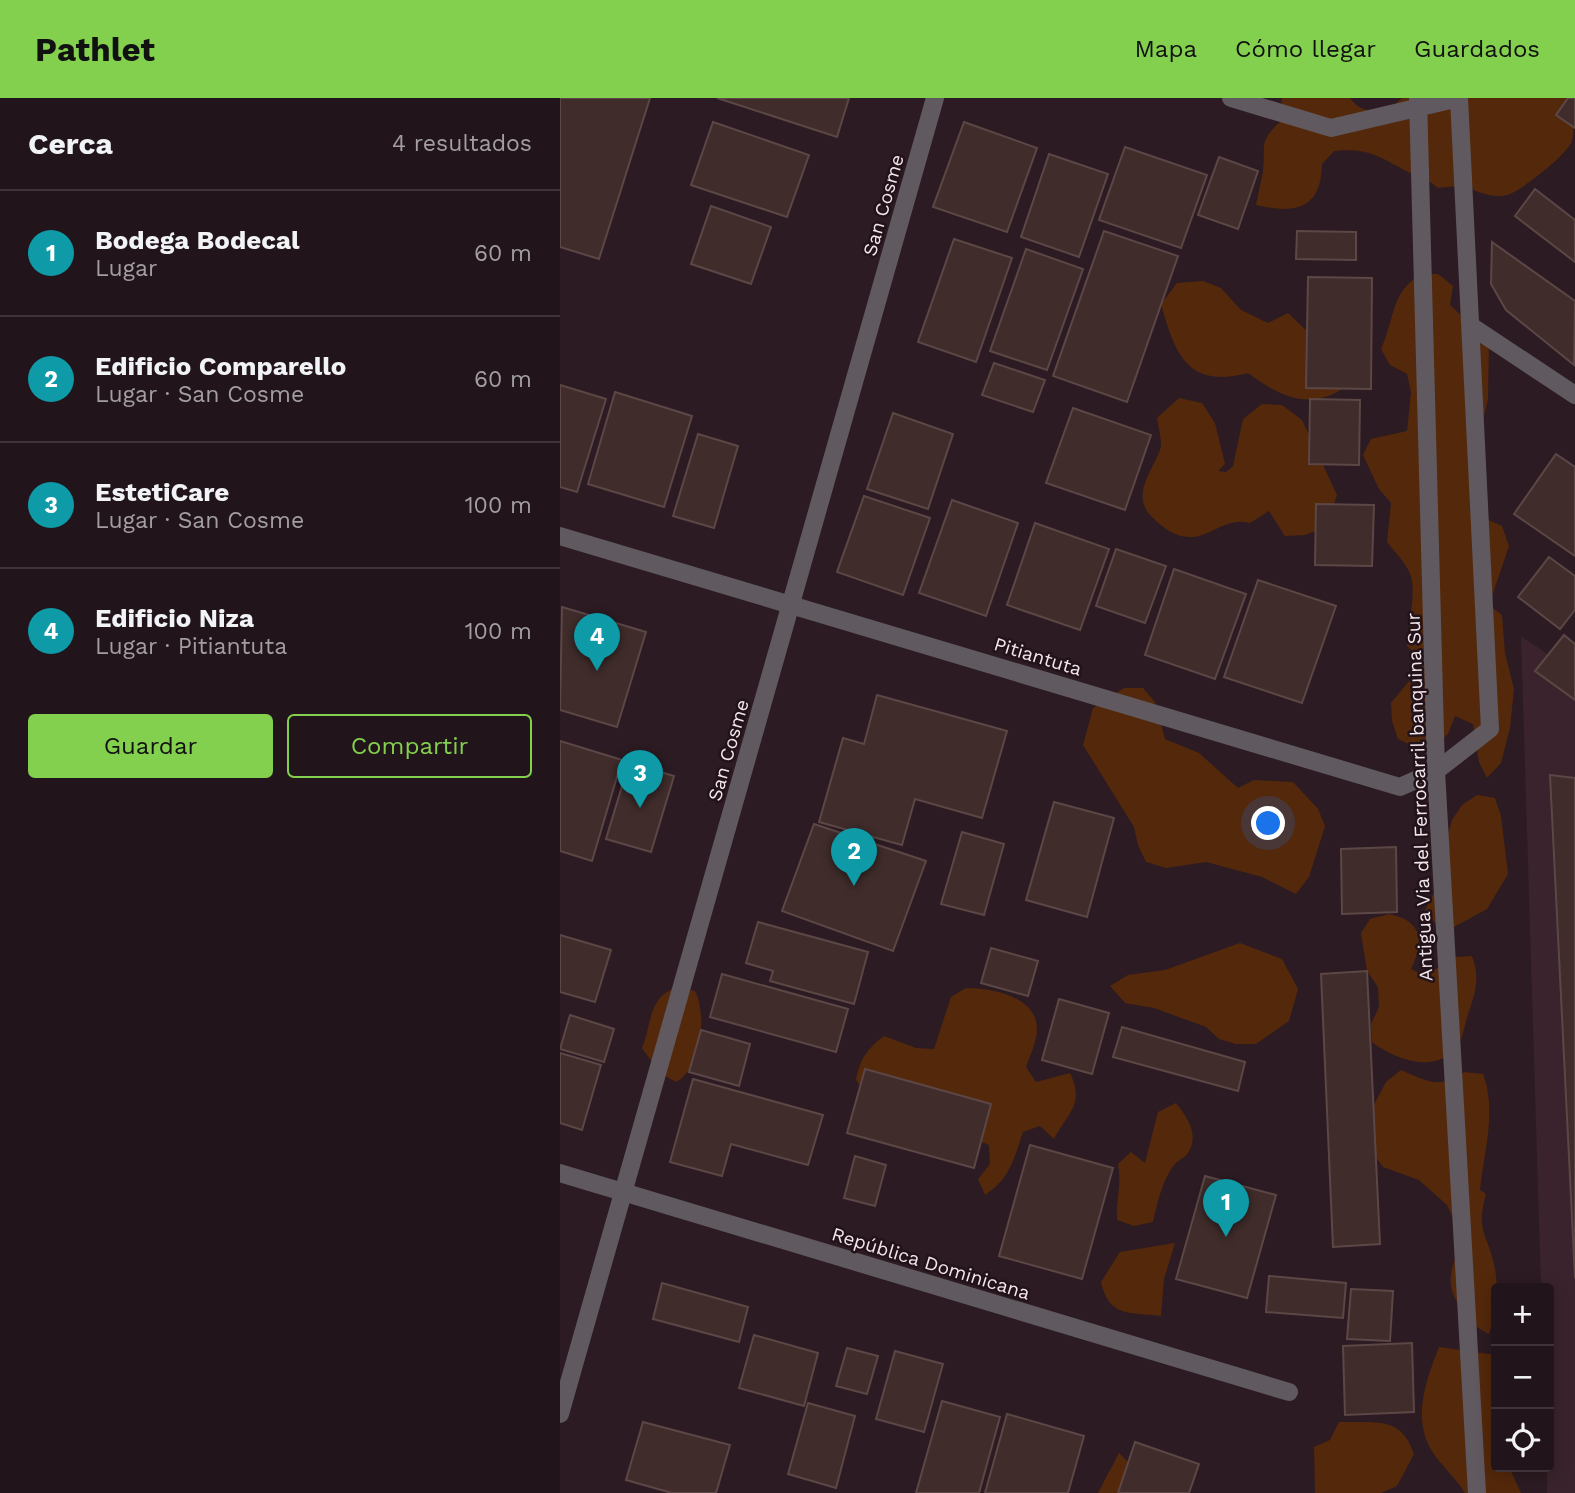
<!DOCTYPE html>
<html lang="es">
<meta charset="utf-8">
<style>
body{margin:0;font-family:"Work Sans",sans-serif;background:#291d23;color:#f1f3f6}
.controls{position:absolute;right:21px;bottom:21px;display:grid;overflow:hidden;border-radius:7px;box-shadow:0 4px 18px #0003}
.controls button{width:63px;height:63px;display:grid;place-items:center;padding:0;border:0;border-bottom:2px solid #3e3339;background:#21141a;color:#f1f3f6;font:35px sans-serif}
.you{position:absolute;left:709px;top:726px;width:24px;height:24px;margin:-18px;border:5px solid #fff;border-radius:50%;background:#1a73e8;box-shadow:0 0 0 10px #1a73e833}
.badge{display:grid;place-items:center;width:46px;height:46px;border-radius:50%;background:#83d04e;color:#fff;font-size:23px;font-weight:700}
.pin{position:absolute;translate:-50% -58px;filter:drop-shadow(0 2px 4px #0008)}
.pin::after{content:'';position:absolute;top:37px;width:24px;height:21px;background:inherit;clip-path:polygon(0 0,100% 0,50% 100%)}
.list{margin:0;padding:0;list-style:none}
h2{display:flex;justify-content:space-between;align-items:center;height:91px;margin:0;padding:0 28px;font-size:30px}
h2 small{font-size:23px;font-weight:400;color:#a29ea2}
.list li{display:grid;grid-template-columns:46px 1fr auto;gap:21px;align-items:center;box-sizing:border-box;height:126px;padding:0 28px;border-top:2px solid #3e3339}
.list b{display:block;font-size:26px;white-space:nowrap}
.list p{margin:0;font-size:23px;white-space:nowrap;color:#a29ea2}
.list em{font-size:23px;font-style:normal;color:#a29ea2}
.actions{display:flex;gap:14px;padding:21px 28px}
.actions a{flex:1;padding:16px 0;border:2px solid #83d04e;border-radius:7px;text-align:center;font-size:24px;color:#83d04e}
.actions .main{background:#83d04e;color:#111}
.icon{flex:none;width:38px;height:38px;fill:none;stroke:currentColor;stroke-width:2;stroke-linecap:round;stroke-linejoin:round}
.map{position:relative;flex:none;width:1015px;height:1395px;overflow:hidden}
header{display:flex;align-items:center;gap:42px;box-sizing:border-box;height:98px;padding:0 35px;background:#83d04e;color:#111}
header strong{font-size:33px}
nav{display:flex;gap:38px;margin-inline-start:auto;font-size:24px}
main{display:flex}
aside{flex:1;background:#21141a}
.map>svg:first-child{display:block}
.built{fill:#3a232c}
.green{fill:#54280b}
.building{fill:#3f2c2b;stroke:#5c4746;stroke-width:2}
.lines{fill:none;stroke-linecap:round;stroke-linejoin:round}
.minor{stroke:#605a60;stroke-width:18}
.labels{text-anchor:middle;stroke-width:5;stroke-linejoin:round;paint-order:stroke}
.street-label{font-size:19px;fill:#f2e6ea;stroke:#221219}
</style>
<header>
<strong>Pathlet</strong>
<nav><a>Mapa</a><a>Cómo llegar</a><a>Guardados</a></nav>
</header>
<main>
<aside>
<h2>Cerca<small>4 resultados</small></h2>
<ul class="list">
<li><span class="badge" style="background:#0f9aa8">1</span><div><b>Bodega Bodecal</b><p>Lugar</p></div><em>60 m</em></li>
<li><span class="badge" style="background:#0f9aa8">2</span><div><b>Edificio Comparello</b><p>Lugar · San Cosme</p></div><em>60 m</em></li>
<li><span class="badge" style="background:#0f9aa8">3</span><div><b>EstetiCare</b><p>Lugar · San Cosme</p></div><em>100 m</em></li>
<li><span class="badge" style="background:#0f9aa8">4</span><div><b>Edificio Niza</b><p>Lugar · Pitiantuta</p></div><em>100 m</em></li>
</ul>
<div class="actions"><a class="main">Guardar</a><a>Compartir</a></div>
</aside>
<div class="map">
<svg width="1015" height="1395" viewBox="0 0 1015 1395">
<rect width="100%" height="100%" fill="#2c1b22"/>
<polygon class="built" points="961,538 1015,575 1015,1395 987,1395 989,1190 981,1190"/>
<g class="green">
<path d="M722,0H790C798,13 814,14 827,14L842,0H1011C1013,14 1015,29 1012,43C1007,57 964,90 950,96C937,101 925,96 913,92L909,75L897,88L878,90C865,79 857,79 844,72C817,57 806,50 774,53L762,66C761,112 735,116 696,107C698,96 701,84 703,73C706,48 698,44 720,24Z"/>
<path d="M861,176H878L893,188L890,207L929,244L928,301L910,375V414L942,428L949,448L929,507L942,517L945,555L954,591L950,630L941,665L927,680L919,664L913,626L895,618L888,636L874,649H855L838,641L832,623L831,605L854,577L861,561L847,548C848,529 857,492 850,476C846,465 834,453 827,444L831,405L819,391L803,357L811,341L847,333L851,294L847,276L830,267L821,251C835,221 830,195 861,176Z"/>
<path d="M643,183L661,190L681,212L708,225L728,215L754,240L784,290C748,313 719,298 688,275C627,291 615,256 601,206L617,185Z"/>
<path d="M619,300L642,305L655,325L665,366L658,373L666,374L673,368L683,321L702,306L722,307L742,322L777,397L766,429L745,437L725,438L709,413L690,425C655,415 639,465 593,420C570,399 591,375 600,352C603,344 598,329 597,320Z"/>
<polygon points="564,590 583,590 595,604 605,641 639,655 678,690 694,682 733,684 758,711 765,728 749,779 736,796 702,779 646,764 606,770 586,764 578,747 574,729 523,647 533,610"/>
<polygon points="917,697 935,700 941,718 948,776 927,811 894,829 876,826 865,812 881,781 881,760 892,722 902,707"/>
<path d="M829,816C863,823 864,843 851,871L865,878L894,859L912,858C920,880 916,894 908,916C905,926 902,943 895,951C873,976 834,961 812,944L811,926L819,909L818,889L807,873L801,835L810,821Z"/>
<polygon points="680,845 722,861 738,891 729,923 696,946 676,946 659,941 646,929 594,910 565,905 550,888 568,877 605,872"/>
<path d="M116,890L135,893C147,916 142,971 116,984L100,975L82,950C92,926 88,899 116,890Z"/>
<path d="M406,890C431,890 477,898 477,931C477,943 470,958 466,969L476,984L510,975C525,1007 508,1014 494,1041L480,1028L463,1034C454,1061 450,1081 425,1097L418,1081L430,1066L429,1047L308,999L296,982C300,961 307,951 324,938L356,950L374,951L391,899Z"/>
<path d="M841,972C867,983 879,992 904,974L923,976C937,1013 924,1053 920,1092L926,1096C915,1135 929,1137 935,1171C939,1192 935,1215 929,1236C915,1229 909,1223 901,1210C882,1183 893,1170 902,1141L887,1107L859,1082L823,1069L812,1054L809,1016L826,984Z"/>
<path d="M616,1005C627,1019 640,1037 628,1055C625,1060 618,1062 615,1066C603,1080 597,1106 593,1124L574,1128L557,1122C556,1102 562,1086 558,1066L571,1054L585,1065L598,1014Z"/>
<path d="M615,1145L604,1181L601,1218C570,1214 549,1220 541,1184L560,1154Z"/>
<path d="M879,1249L936,1257V1369H949L961,1395H905C895,1378 877,1365 868,1346C854,1314 867,1280 879,1249Z"/>
<path d="M779,1324C815,1325 841,1317 854,1356L837,1388L821,1395H755L754,1349L770,1342Z"/>
<polygon points="559,1355 571,1367 563,1395 538,1395"/>
</g>
<g class="building">
<polygon points="0,0 90,0 39,161 0,149"/>
<polygon points="157,0 289,0 277,39"/>
<polygon points="1008,0 1015,0 1015,30 996,17"/>
<polygon points="153,24 249,57 227,119 131,87"/>
<polygon points="404,24 477,50 447,134 373,109"/>
<polygon points="565,49 647,77 621,150 539,122"/>
<polygon points="489,56 548,76 519,159 461,139"/>
<polygon points="659,59 698,73 678,131 638,117"/>
<polygon points="975,91 1015,122 1015,164 955,118"/>
<polygon points="151,108 211,129 191,186 131,166"/>
<polygon points="544,133 618,158 567,304 493,278"/>
<polygon points="737,133 796,134 796,162 736,161"/>
<polygon points="394,141 452,160 416,264 358,244"/>
<polygon points="932,144 1015,203 1014,267 946,212 931,186"/>
<polygon points="466,151 523,171 487,272 430,253"/>
<polygon points="748,179 812,180 811,291 746,290"/>
<polygon points="434,265 485,282 473,314 422,297"/>
<polygon points="0,287 46,301 17,394 0,389"/>
<polygon points="55,294 132,318 104,409 28,386"/>
<polygon points="750,301 800,302 799,367 749,366"/>
<polygon points="513,310 591,337 565,412 486,385"/>
<polygon points="333,315 393,336 368,411 307,391"/>
<polygon points="138,336 178,348 154,430 113,418"/>
<polygon points="996,356 1015,369 1015,458 954,416"/>
<polygon points="304,398 370,420 343,497 277,474"/>
<polygon points="392,402 458,425 426,518 359,495"/>
<polygon points="756,406 814,407 812,468 755,467"/>
<polygon points="475,425 549,451 520,532 447,507"/>
<polygon points="556,451 606,468 585,525 536,508"/>
<polygon points="989,459 1015,478 1015,512 1000,531 958,499"/>
<polygon points="614,471 686,496 655,581 585,557"/>
<polygon points="698,482 776,508 742,605 664,579"/>
<polygon points="2,509 86,534 57,629 0,612"/>
<polygon points="1004,537 1015,546 1015,602 975,573"/>
<polygon points="317,597 447,633 422,720 355,701 342,747 259,724 283,640 304,646"/>
<polygon points="0,643 62,662 32,763 0,753"/>
<polygon points="69,665 114,678 91,754 46,741"/>
<polygon points="990,677 1015,680 1015,1180"/>
<polygon points="494,704 554,720 527,819 466,802"/>
<polygon points="254,726 366,763 333,853 222,813"/>
<polygon points="402,734 444,746 424,817 381,806"/>
<polygon points="836,749 837,814 782,816 781,751"/>
<polygon points="198,824 308,854 294,906 210,883 213,873 186,865"/>
<polygon points="0,837 51,852 35,904 0,894"/>
<polygon points="431,850 478,863 468,898 421,885"/>
<polygon points="807,873 820,1146 773,1149 761,876"/>
<polygon points="162,876 288,911 276,954 150,919"/>
<polygon points="499,901 549,915 532,976 482,962"/>
<polygon points="10,917 54,931 44,964 0,951"/>
<polygon points="562,929 685,964 678,993 553,959"/>
<polygon points="141,932 190,946 179,988 129,974"/>
<polygon points="0,955 41,967 22,1032 0,1025"/>
<polygon points="305,971 431,1006 414,1070 287,1035"/>
<polygon points="133,981 263,1017 248,1067 171,1046 162,1078 110,1064"/>
<polygon points="470,1047 553,1070 522,1181 439,1158"/>
<polygon points="295,1058 326,1067 315,1108 284,1100"/>
<polygon points="645,1078 716,1097 687,1200 616,1181"/>
<polygon points="709,1178 786,1185 783,1220 706,1214"/>
<polygon points="102,1185 188,1209 179,1244 93,1221"/>
<polygon points="791,1191 833,1193 830,1243 787,1241"/>
<polygon points="194,1237 258,1255 244,1308 179,1290"/>
<polygon points="852,1245 854,1314 785,1317 783,1248"/>
<polygon points="287,1250 318,1258 307,1296 276,1288"/>
<polygon points="335,1253 383,1266 364,1334 316,1321"/>
<polygon points="382,1303 440,1319 419,1395 356,1395"/>
<polygon points="248,1305 295,1318 276,1390 228,1376"/>
<polygon points="447,1316 524,1338 508,1395 425,1395"/>
<polygon points="83,1324 170,1347 156,1395 112,1395 66,1382"/>
<polygon points="575,1344 639,1366 629,1395 558,1395"/>
</g>
<g class="lines">
<g class="minor">
<polyline points="671,0 771,30 899,0"/>
<polyline points="858,0 876,673 917,1395"/>
<polyline points="911,228 1015,297"/>
<polyline points="0,438 840,689 876,673 930,631 899,0"/>
<polyline points="0,1075 729,1294"/>
<polyline points="0,1316 375,0"/>
</g>
</g>
<g class="labels">
<g class="street-label">
<text transform="translate(323 107) rotate(-74)" y="7">San Cosme</text>
<text transform="translate(478 558) rotate(17)" y="7">Pitiantuta</text>
<text transform="translate(168 652) rotate(-74)" y="7">San Cosme</text>
<text transform="translate(859 699) rotate(-92)" y="7">Antigua Via del Ferrocarril banquina Sur</text>
<text transform="translate(371 1165) rotate(17)" y="7">República Dominicana</text>
</g>
</g>
</svg>
<div class="controls">
<button>+</button>
<button>−</button>
<button><svg class="icon" aria-label="locate" viewBox="0 0 24 24"><circle cx="12" cy="12" r="6"/><path d="M12 2v4M12 18v4M2 12h4M18 12h4"/></svg></button>
</div>
<div class="you"></div>
<div class="pin badge" style="left:666px;top:1139px;background:#0f9aa8">1</div>
<div class="pin badge" style="left:294px;top:788px;background:#0f9aa8">2</div>
<div class="pin badge" style="left:80px;top:710px;background:#0f9aa8">3</div>
<div class="pin badge" style="left:37px;top:573px;background:#0f9aa8">4</div>
</div>
</main>
